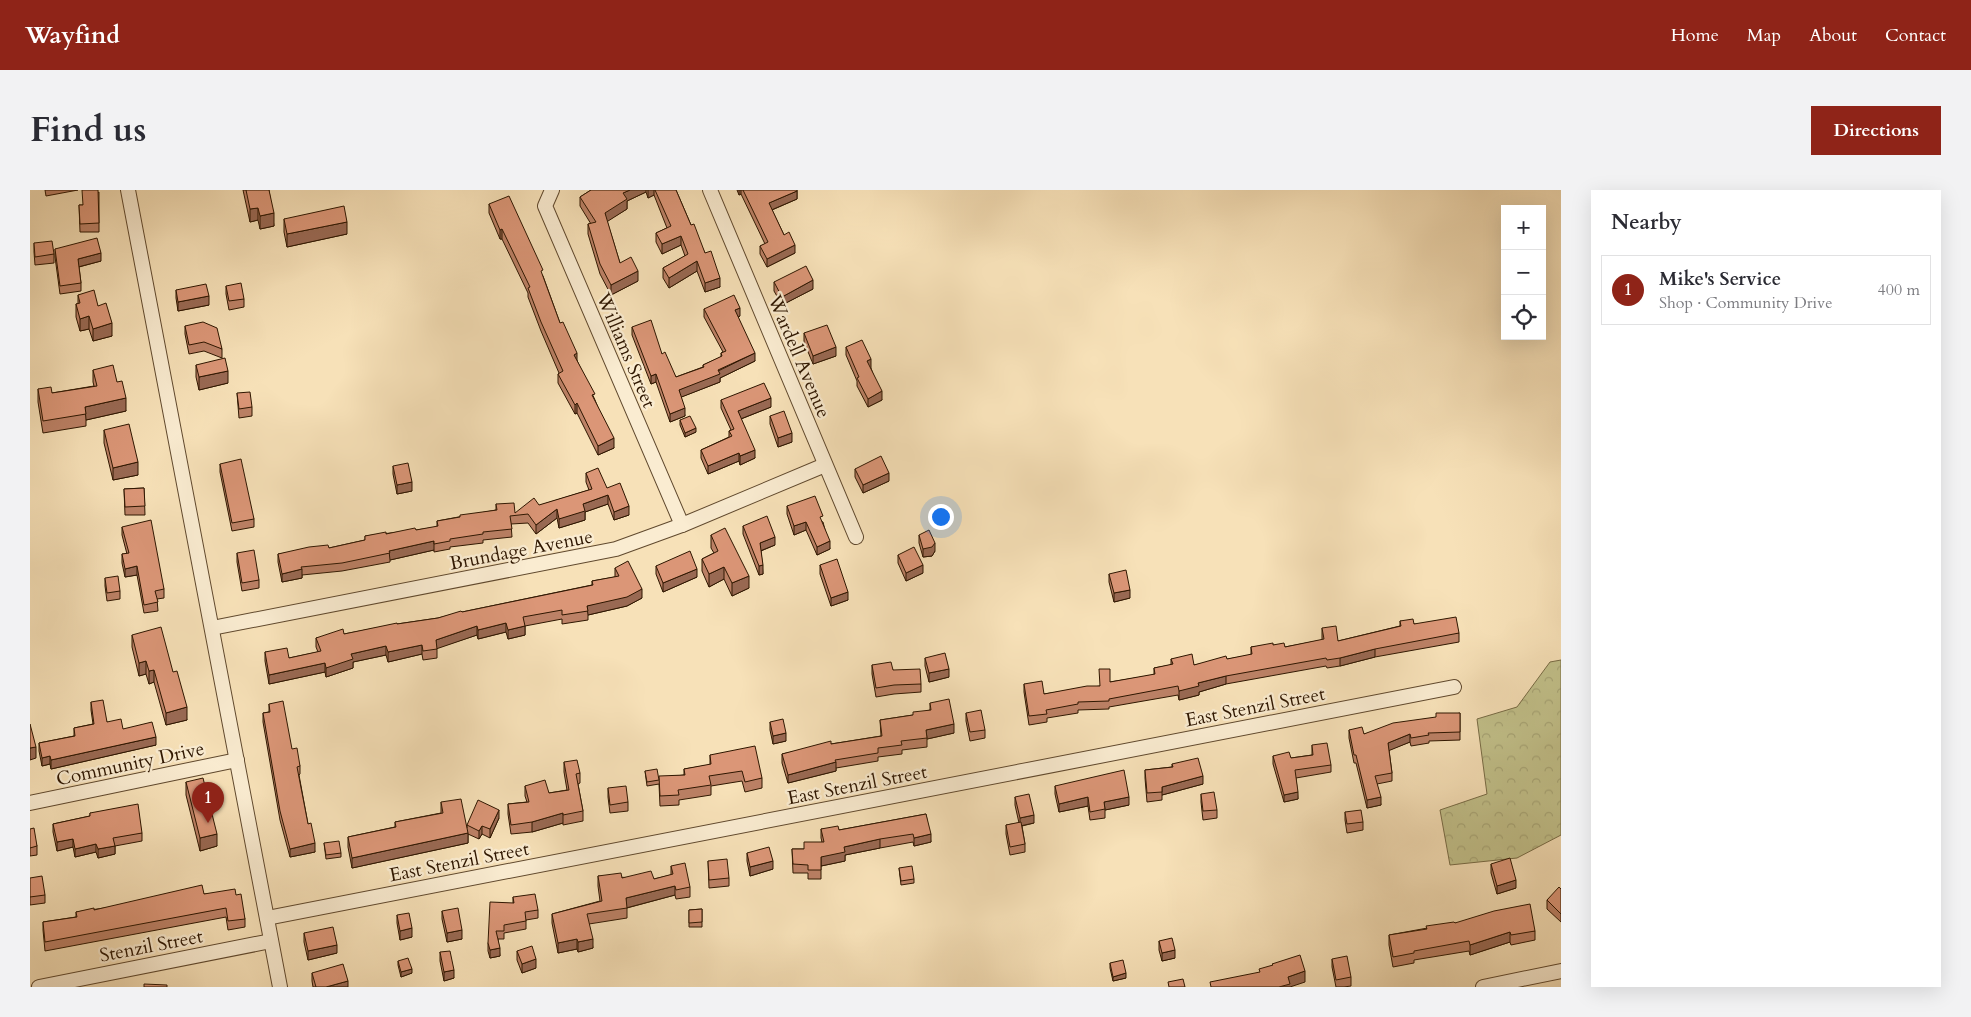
<!DOCTYPE html>
<meta charset="utf-8">
<style>
body{margin:0;font-family:Cardo,serif;background:#f2f2f3;color:#2b2b33}
.controls{position:absolute;right:15px;top:15px;display:grid;overflow:hidden;border-radius:0px;box-shadow:0 5px 20px #0002}
.controls button{width:45px;height:45px;display:grid;place-items:center;padding:0;border:0;border-bottom:1px solid #e1e1e2;background:#fff;color:#2b2b33;font:25px sans-serif}
.you{position:absolute;left:910px;top:326px;width:18px;height:18px;margin:-12px;border:4px solid #fff;border-radius:50%;background:#1a73e8;box-shadow:0 0 0 8px #1a73e833}
.badge{display:grid;place-items:center;width:32px;height:32px;border-radius:50%;background:#8f2418;color:#fff;font-size:16px;font-weight:700}
.pin{position:absolute;translate:-50% -41px;filter:drop-shadow(0 1px 2px #0008)}
.pin::after{content:'';position:absolute;top:26px;width:18px;height:15px;background:inherit;clip-path:polygon(0 0,100% 0,50% 100%)}
.list{margin:0;padding:0;list-style:none}
h2{display:flex;justify-content:space-between;align-items:center;height:65px;margin:0;padding:0 20px;font-size:21px}
h2 small{font-size:16px;font-weight:400;color:#7c7c81}
.list li{display:grid;grid-template-columns:32px 1fr auto;gap:15px;align-items:center;box-sizing:border-box;height:70px;margin:0 10px 10px;padding:0 10px;border:1px solid #e1e1e2;border-radius:0px}
.list b{display:block;font-size:19px;white-space:nowrap}
.list p{margin:0;font-size:16px;white-space:nowrap;color:#7c7c81}
.list em{font-size:16px;font-style:normal;color:#7c7c81}
.icon{flex:none;width:28px;height:28px;fill:none;stroke:currentColor;stroke-width:2;stroke-linecap:round;stroke-linejoin:round}
.map{position:relative;flex:none;width:1531px;height:797px;overflow:hidden;border-radius:0px}
header{display:flex;align-items:center;gap:30px;box-sizing:border-box;height:70px;padding:0 25px;background:#8f2418;color:#fff}
header strong{font-size:24px}
nav{display:flex;gap:28px;margin-inline-start:auto;font-size:18px}
.intro{display:flex;align-items:center;justify-content:space-between;box-sizing:border-box;height:120px;padding:0 30px}
h1{margin:0;font-size:35px}
.button{padding:12px 22px;border-radius:0px;background:#8f2418;color:#fff;font-size:18px;font-weight:700}
main{display:flex;gap:30px;padding:0 30px}
aside{flex:1;background:#fff;border-radius:0px;box-shadow:0 5px 20px #0002}
.map>svg:first-child{display:block}
.forest{fill:url(#forest-crowns);stroke:#786c46}
.lines{fill:none;stroke-linecap:round;stroke-linejoin:round}
.minor-casing{stroke:#60492e;stroke-width:16}
.minor{stroke:#faecd1;stroke-width:14}
.wall{fill:#bc8166;stroke:#2e1600}
.shaded-wall{fill:#996953;stroke:#2e1600}
.building{fill:#db9677;stroke:#2e1600}
.labels{text-anchor:middle;stroke-width:4.5;stroke-linejoin:round;paint-order:stroke}
.street-label{font-size:19px;fill:#2e1600;stroke:#faecd1}
</style>
<header>
<strong>Wayfind</strong>
<nav><a>Home</a><a>Map</a><a>About</a><a>Contact</a></nav>
</header>
<div class="intro"><h1>Find us</h1><a class="button">Directions</a></div>
<main>
<div class="map">
<svg width="1531" height="797" viewBox="0 0 1531 797">
<defs>
<pattern id="forest-crowns" width="20" height="18" patternUnits="userSpaceOnUse" patternTransform="scale(1.25)"><rect width="20" height="18" fill="#c2c18b"/><path d="M2 6a3 3 0 1 1 6 0M12 15a3 3 0 1 1 6 0" fill="none" stroke="#a7a576"/></pattern>
</defs>
<rect width="100%" height="100%" fill="#f7e1b8"/>
<filter id="stains"><feTurbulence type="fractalNoise" baseFrequency=".004" numOctaves="4"/><feColorMatrix values="0 0 0 0 .2 0 0 0 0 .09 0 0 0 0 .02 0 0 0 .5 -.17"/></filter>
<radialGradient id="worn" r=".72"><stop offset=".6" stop-color="#630" stop-opacity="0"/><stop offset="1" stop-color="#630" stop-opacity=".3"/></radialGradient>
<polygon class="forest" points="1531,470 1531,645 1487,668 1420,675 1410,620 1457,604 1447,529 1487,517 1520,472"/>
<g class="lines">
<defs>
<g id="minor">
<polyline points="98,0 250,797"/>
<polyline points="522,0 515,16 652,335"/>
<polyline points="680,0 826,347"/>
<polyline points="182,438 586,359 652,335 795,275"/>
<polyline points="0,613 207,570"/>
<polyline points="237,728 1424,497"/>
<polyline points="9,797 241,751"/>
<polyline points="1453,797 1531,781"/>
</g>
</defs>
<use href="#minor" class="minor-casing"/>
<use href="#minor" class="minor"/>
</g>
<g class="wall">
<polygon points="15,0 48,0 16,6"/>
<polygon points="213,0 239,0 244,36 230,39 228,30 220,32"/>
<polygon points="561,0 646,0 661,35 675,63 690,97 675,102 667,81 639,98 633,88 633,78 655,66 651,55 632,64 626,52 626,43 637,38 624,5 618,8 616,2 597,11 597,19 577,31 590,73 608,91 581,105 570,84 558,44 558,34 561,34 550,16 550,7"/>
<polygon points="707,0 767,0 767,9 742,20 754,45 765,63 737,77 730,64 730,56 735,54 711,4 709,5"/>
<polygon points="69,2 69,42 50,42 49,15 53,15"/>
<polygon points="459,14 513,86 530,133 565,210 584,258 568,265 547,223 545,224 528,193 528,184 529,183 511,141 498,107 498,103 472,49 470,49 459,23"/>
<polygon points="254,29 317,44 257,57 254,42"/>
<polygon points="4,53 24,64 24,73 5,75 4,62"/>
<polygon points="25,59 71,71 49,77 51,93 51,101 30,104 25,67"/>
<polygon points="744,92 783,99 752,115 744,101"/>
<polygon points="196,96 214,109 214,117 199,120 196,104"/>
<polygon points="146,100 179,115 148,121 146,108"/>
<polygon points="48,105 68,116 82,146 63,151 59,139 50,141 46,127 46,114 48,114"/>
<polygon points="674,119 710,126 708,127 725,171 690,188 690,192 651,207 655,226 640,232 626,192 621,194 602,145 602,137 632,164 646,187 673,177 673,175 691,167 691,163 693,162 674,127"/>
<polygon points="155,136 192,159 192,168 174,161 159,164 155,144"/>
<polygon points="774,143 806,166 783,174 774,152"/>
<polygon points="816,157 841,178 852,210 838,217 827,196 827,191 816,165"/>
<polygon points="166,175 198,193 169,200 166,187"/>
<polygon points="63,180 87,192 96,221 56,230 56,236 13,243 8,212 8,199 22,203 64,196 63,192"/>
<polygon points="207,203 222,217 222,226 209,228"/>
<polygon points="691,210 741,217 711,229 725,268 710,275 709,271 678,284 671,268 671,260 699,247 699,241 701,240 691,218"/>
<polygon points="740,226 762,252 748,257 740,234"/>
<polygon points="650,230 666,242 655,247 650,235"/>
<polygon points="74,240 108,285 83,290 74,253"/>
<polygon points="190,274 224,329 224,337 202,341 190,282"/>
<polygon points="363,276 382,301 367,304 363,284"/>
<polygon points="825,279 859,291 833,303 825,287"/>
<polygon points="556,283 577,298 599,325 584,330 578,314 555,322 555,330 529,338 527,328 506,344 498,333 481,334 482,347 453,350 453,353 420,357 420,359 404,362 404,360 360,370 360,372 312,381 272,385 272,388 252,392 248,372 248,364 299,358 335,350 335,346 386,340 407,337 407,331 466,320 466,314 485,323 559,300 556,292"/>
<polygon points="114,298 115,325 95,325 94,299"/>
<polygon points="757,316 793,332 800,359 787,365 776,340 764,345 757,324"/>
<polygon points="713,336 745,355 731,361 733,384 729,385 713,344"/>
<polygon points="92,337 134,399 134,408 127,409 128,421 114,423 107,385 95,387 92,373 92,364 97,364 92,345"/>
<polygon points="681,345 719,398 702,406 694,389 679,397 672,381 672,369 684,363 681,358"/>
<polygon points="889,345 905,361 902,366 893,367 889,353"/>
<polygon points="207,363 229,390 229,398 212,401 207,372"/>
<polygon points="868,365 893,383 876,391 868,373"/>
<polygon points="790,375 818,410 801,416 790,384"/>
<polygon points="626,376 667,387 633,402 626,384"/>
<polygon points="585,378 612,408 597,416 558,425 558,430 532,434 532,429 495,436 495,445 478,449 476,442 448,449 447,445 407,458 407,468 393,470 392,464 358,472 356,465 323,472 323,478 296,487 295,482 239,494 235,471 235,462 259,468 288,462 286,457 286,448 314,444 367,434 408,428 432,422 562,395 562,391 585,387"/>
<polygon points="1079,384 1100,408 1084,412 1079,392"/>
<polygon points="75,388 90,401 90,409 77,411 75,396"/>
<polygon points="1370,431 1429,443 1429,452 1345,467 1310,476 1297,478 1296,476 1196,494 1169,502 1169,505 1149,510 1148,505 1079,517 1079,519 1048,520 1048,523 1017,528 1017,532 999,535 994,502 994,494 1014,504 1070,496 1080,492 1124,485 1124,478 1141,475 1141,469 1164,475 1221,465 1221,457 1243,455 1255,457 1292,450 1292,438 1308,451 1370,436"/>
<polygon points="102,445 143,482 157,530 136,535 124,492 119,494 116,484 109,486 102,457"/>
<polygon points="895,468 919,487 899,492 895,476"/>
<polygon points="842,475 863,480 891,494 891,502 864,504 846,507 842,484"/>
<polygon points="61,512 77,532 126,555 21,579 20,574 12,576 9,561 9,553 44,546 44,538 63,534 61,520"/>
<polygon points="900,513 924,543 897,549 897,557 872,560 872,564 848,567 848,571 806,578 806,581 758,593 752,573 752,564 801,554 851,546 850,530 883,525 900,520"/>
<polygon points="239,514 270,576 270,584 269,585 278,634 285,662 260,667 250,630 233,532 233,523 239,522"/>
<polygon points="936,523 955,540 955,548 940,551 936,531"/>
<polygon points="1430,523 1430,550 1399,551 1399,553 1381,556 1380,552 1359,560 1362,583 1362,591 1347,594 1351,615 1337,618 1326,573 1324,573 1319,548 1319,540 1334,544"/>
<polygon points="740,532 756,551 743,554 740,540"/>
<polygon points="1282,555 1301,575 1301,582 1266,588 1268,609 1254,612 1243,574 1243,566 1261,568 1282,565"/>
<polygon points="680,565 732,588 732,598 715,602 712,591 681,596 681,605 649,610 649,615 630,616 629,594 617,596 615,581 629,588 654,585 654,579 680,575"/>
<polygon points="534,572 550,583 550,593 548,594 553,621 553,631 533,635 533,633 502,642 481,644 478,624 478,614 497,612 495,606 495,596 519,603 537,600 534,582"/>
<polygon points="1142,574 1173,594 1132,605 1132,610 1117,612 1115,588 1115,580 1142,577"/>
<polygon points="156,592 187,656 170,661 156,605"/>
<polygon points="1025,596 1099,615 1075,620 1075,628 1060,630 1058,616 1029,622 1025,604"/>
<polygon points="578,598 598,612 598,621 580,623 578,607"/>
<polygon points="1171,604 1187,620 1187,628 1173,630 1171,612"/>
<polygon points="985,607 1004,633 992,636 995,654 995,662 980,665 976,644 976,635 989,633 985,615"/>
<polygon points="411,612 437,638 437,635 469,628 460,648 452,644 449,649 438,644 438,653 322,678 318,657 318,647 365,637 365,632 411,623"/>
<polygon points="1315,622 1333,632 1333,640 1317,643 1315,630"/>
<polygon points="60,623 112,643 112,651 85,656 85,664 68,668 66,662 45,667 43,657 27,661 23,642 23,634 60,626"/>
<polygon points="896,624 901,652 884,656 883,652 850,658 815,665 815,671 791,676 791,689 778,689 778,683 763,683 762,659 774,659 792,652 791,648 791,639 809,640"/>
<polygon points="0,639 7,656 7,665 0,666"/>
<polygon points="294,653 311,663 311,667 296,669"/>
<polygon points="717,663 743,679 720,686 717,671"/>
<polygon points="678,671 699,688 699,696 679,698"/>
<polygon points="1461,674 1486,698 1467,704 1461,683"/>
<polygon points="641,676 660,697 660,707 646,709 645,705 597,718 597,728 559,734 563,758 548,762 547,759 528,763 522,733 522,724 570,711 568,696 568,686 624,689 641,685"/>
<polygon points="869,678 884,689 884,693 871,695"/>
<polygon points="0,688 15,705 15,713 0,715"/>
<polygon points="1531,699 1531,732 1517,719 1517,710"/>
<polygon points="174,704 206,705 215,729 215,737 198,740 196,727 15,761 13,740 13,732 46,727 46,722"/>
<polygon points="483,707 508,720 508,728 496,730 496,739 474,743 474,749 468,749 470,766 460,768 458,761 458,753 483,713"/>
<polygon points="672,719 672,737 659,737 659,720"/>
<polygon points="412,721 432,749 417,752 412,729"/>
<polygon points="367,725 382,747 370,750 367,733"/>
<polygon points="1425,733 1505,741 1505,750 1481,755 1480,752 1440,765 1439,761 1384,770 1384,773 1363,777 1359,755 1359,745"/>
<polygon points="274,743 307,763 278,770 274,752"/>
<polygon points="1129,751 1145,768 1132,771 1129,760"/>
<polygon points="487,761 506,778 492,783 487,770"/>
<polygon points="410,762 424,788 414,791 410,771"/>
<polygon points="1302,769 1321,787 1321,796 1314,797 1306,797 1302,777"/>
<polygon points="368,771 382,783 371,787 368,775"/>
<polygon points="1080,773 1096,788 1083,791 1080,778"/>
<polygon points="282,783 318,797 283,797 282,791"/>
</g>
<g class="shaded-wall">
<polygon points="600,0 616,0 616,2 597,11 597,19 575,33 575,23 593,3"/>
<polygon points="618,0 624,0 624,5 618,8"/>
<polygon points="709,0 711,0 711,4 709,5"/>
<polygon points="767,1 767,9 739,21 739,13"/>
<polygon points="228,18 228,30 220,32 220,19"/>
<polygon points="244,23 244,36 230,39 230,26"/>
<polygon points="317,32 317,44 257,57 257,44"/>
<polygon points="472,39 472,49 470,49 470,40"/>
<polygon points="651,46 651,55 632,64 632,54"/>
<polygon points="765,55 765,63 737,77 737,69"/>
<polygon points="71,63 71,71 48,77 48,69"/>
<polygon points="667,71 667,81 639,98 639,88"/>
<polygon points="608,81 608,91 581,105 581,95"/>
<polygon points="690,88 690,97 675,102 675,93"/>
<polygon points="783,90 783,99 752,115 752,107"/>
<polygon points="179,106 179,115 148,121 148,112"/>
<polygon points="710,118 710,126 705,128 705,120"/>
<polygon points="59,126 59,139 50,141 50,129"/>
<polygon points="82,133 82,146 63,151 63,139"/>
<polygon points="806,157 806,166 783,174 783,166"/>
<polygon points="547,163 547,173 544,165"/>
<polygon points="725,163 725,171 690,188 690,192 649,208 649,200"/>
<polygon points="841,169 841,178 837,179 837,171"/>
<polygon points="198,181 198,193 169,200 169,187"/>
<polygon points="626,184 626,192 621,194 621,186"/>
<polygon points="852,201 852,210 838,217 838,209"/>
<polygon points="96,208 96,221 56,230 55,217"/>
<polygon points="741,208 741,217 708,230 708,221"/>
<polygon points="547,213 547,223 545,224 545,215"/>
<polygon points="655,218 655,226 640,232 640,224"/>
<polygon points="666,238 666,242 655,247 655,243"/>
<polygon points="762,243 762,252 748,257 748,248"/>
<polygon points="584,248 584,258 568,265 568,256"/>
<polygon points="725,260 725,268 710,275 710,266"/>
<polygon points="709,263 709,271 678,284 678,276"/>
<polygon points="108,272 108,285 83,290 83,278"/>
<polygon points="859,283 859,291 833,303 833,295"/>
<polygon points="382,292 382,301 367,304 367,295"/>
<polygon points="578,305 578,314 555,322 555,330 529,338 529,329 553,314"/>
<polygon points="599,316 599,325 584,330 584,322"/>
<polygon points="527,319 527,328 506,344 506,335"/>
<polygon points="776,332 776,340 764,345 764,336"/>
<polygon points="745,347 745,355 730,361 730,353"/>
<polygon points="404,351 404,360 360,370 359,361"/>
<polygon points="800,351 800,359 787,365 787,357"/>
<polygon points="905,353 905,361 902,366 893,367 893,359"/>
<polygon points="733,375 733,384 729,385 729,376"/>
<polygon points="893,375 893,383 876,391 876,383"/>
<polygon points="107,376 107,385 95,387 95,379"/>
<polygon points="694,377 694,389 679,397 679,384"/>
<polygon points="272,379 272,388 252,392 252,384"/>
<polygon points="667,379 667,387 633,402 633,393"/>
<polygon points="719,386 719,398 702,406 702,393"/>
<polygon points="612,399 612,408 597,416 558,425 557,416"/>
<polygon points="1100,400 1100,408 1084,412 1084,403"/>
<polygon points="818,402 818,410 801,416 801,408"/>
<polygon points="476,433 476,442 448,449 448,440"/>
<polygon points="447,436 447,445 406,459 406,450"/>
<polygon points="495,436 495,445 478,449 478,440"/>
<polygon points="392,455 392,464 358,472 358,462"/>
<polygon points="356,456 356,465 323,472 323,478 296,487 296,478 321,464"/>
<polygon points="1345,459 1345,467 1310,476 1310,468"/>
<polygon points="116,471 116,484 109,486 109,473"/>
<polygon points="295,473 295,482 239,494 239,485"/>
<polygon points="919,479 919,487 899,492 899,483"/>
<polygon points="124,480 124,492 119,494 119,481"/>
<polygon points="1196,486 1196,494 1169,502 1169,505 1149,510 1149,501 1168,493"/>
<polygon points="157,517 157,530 136,535 136,523"/>
<polygon points="924,534 924,543 897,549 896,540"/>
<polygon points="756,543 756,551 743,554 743,546"/>
<polygon points="1380,544 1380,552 1358,561 1358,553"/>
<polygon points="126,547 126,555 21,579 21,570"/>
<polygon points="6,557 6,568 0,570 0,558"/>
<polygon points="20,566 20,574 12,576 12,568"/>
<polygon points="806,572 806,581 758,593 758,585"/>
<polygon points="1173,586 1173,594 1132,605 1132,597"/>
<polygon points="1268,602 1268,609 1254,612 1254,605"/>
<polygon points="1058,607 1058,616 1029,622 1029,614"/>
<polygon points="1099,607 1099,615 1075,620 1074,612"/>
<polygon points="1351,607 1351,615 1337,618 1337,610"/>
<polygon points="469,620 469,628 460,648 460,639"/>
<polygon points="533,623 533,633 502,642 502,632"/>
<polygon points="1004,625 1004,633 990,636 990,628"/>
<polygon points="452,636 452,644 449,649 449,641"/>
<polygon points="438,643 438,653 322,678 322,668"/>
<polygon points="187,644 187,656 170,661 170,648"/>
<polygon points="901,644 901,652 884,656 884,648"/>
<polygon points="43,649 43,657 27,661 27,652"/>
<polygon points="850,649 850,658 815,665 815,671 791,676 791,667 814,657"/>
<polygon points="285,653 285,662 260,667 260,659"/>
<polygon points="66,654 66,662 45,667 45,659"/>
<polygon points="85,656 85,664 68,668 68,659"/>
<polygon points="743,671 743,679 720,686 720,677"/>
<polygon points="1486,690 1486,698 1467,704 1467,696"/>
<polygon points="645,696 645,705 596,718 596,708"/>
<polygon points="382,738 382,747 370,750 370,741"/>
<polygon points="432,740 432,749 417,752 417,743"/>
<polygon points="1480,742 1480,752 1440,765 1440,755"/>
<polygon points="547,749 547,759 528,763 528,753"/>
<polygon points="563,749 563,758 548,762 548,752"/>
<polygon points="307,755 307,763 278,770 278,761"/>
<polygon points="470,758 470,766 460,768 460,760"/>
<polygon points="1145,760 1145,768 1132,771 1132,763"/>
<polygon points="506,769 506,778 492,783 492,774"/>
<polygon points="382,779 382,783 371,787 371,782"/>
<polygon points="424,780 424,788 414,791 414,782"/>
<polygon points="1275,781 1275,792 1260,797 1249,797 1258,787"/>
<polygon points="1096,783 1096,788 1083,791 1083,787"/>
<polygon points="318,791 318,797 296,797"/>
</g>
<g class="building">
<polygon points="52,0 68,0 69,33 50,34 49,15 53,15"/>
<polygon points="216,0 239,0 244,23 230,26 228,18 220,19"/>
<polygon points="561,0 600,0 593,3 597,9 575,23 590,73 601,67 608,81 581,95 570,74 558,34 566,32 550,7"/>
<polygon points="625,0 646,0 661,35 664,34 675,63 681,61 690,88 675,93 667,71 639,88 633,78 658,64 651,46 632,54 626,43 641,36"/>
<polygon points="713,0 767,0 767,1 739,13 754,45 759,42 765,55 737,69 730,56 738,52"/>
<polygon points="479,6 513,80 511,81 530,133 533,132 547,163 544,165 565,204 562,205 584,248 568,256 547,213 545,215 528,184 533,181 511,132 498,98 500,97 472,39 470,40 459,14"/>
<polygon points="314,16 317,32 257,44 254,29"/>
<polygon points="67,48 71,63 48,69 51,93 30,96 25,59"/>
<polygon points="22,51 24,64 5,67 4,53"/>
<polygon points="776,76 783,90 752,107 744,92"/>
<polygon points="211,93 214,109 199,111 196,96"/>
<polygon points="176,94 179,106 148,112 146,100"/>
<polygon points="64,100 68,116 76,113 82,133 63,139 59,126 50,129 46,114 50,113 48,105"/>
<polygon points="704,105 710,118 705,120 725,163 688,180 690,184 649,200 655,218 640,224 626,184 621,186 602,137 621,130 632,164 635,162 646,187 674,177 673,175 692,166 691,163 696,161 674,119"/>
<polygon points="173,132 187,138 192,159 174,152 159,155 155,136"/>
<polygon points="797,135 806,157 783,166 774,143"/>
<polygon points="832,150 841,169 837,171 852,201 838,209 827,188 829,187 816,157"/>
<polygon points="195,168 198,181 169,187 166,175"/>
<polygon points="83,175 87,192 92,191 96,208 55,217 56,224 13,231 8,199 21,197 22,203 67,196 63,180"/>
<polygon points="734,193 741,208 708,221 725,260 710,266 709,263 678,276 671,260 702,246 699,241 704,239 691,210"/>
<polygon points="220,202 222,217 209,219 207,203"/>
<polygon points="754,221 762,243 748,248 740,226"/>
<polygon points="660,226 666,238 655,243 650,230"/>
<polygon points="99,234 108,272 83,278 74,240"/>
<polygon points="851,266 859,283 833,295 825,279"/>
<polygon points="211,269 224,329 202,333 190,274"/>
<polygon points="378,273 382,292 367,295 363,276"/>
<polygon points="568,278 577,298 590,293 599,316 584,322 578,305 553,314 555,321 529,329 527,319 506,335 498,324 480,326 482,339 453,342 453,344 420,349 420,351 404,354 404,351 359,361 360,363 312,373 271,377 272,379 252,384 248,364 279,357 298,355 299,358 335,350 335,346 356,342 356,344 385,338 386,340 408,336 407,331 430,327 430,325 467,320 466,314 484,313 485,323 504,308 509,315 562,299 556,283"/>
<polygon points="114,298 115,316 95,317 94,299"/>
<polygon points="785,306 793,326 790,327 800,351 787,357 776,332 764,336 757,316"/>
<polygon points="737,326 745,347 730,353 733,375 729,376 713,336"/>
<polygon points="121,330 134,399 125,401 128,412 114,415 107,376 95,379 92,364 99,363 92,337"/>
<polygon points="695,338 719,386 702,393 694,377 679,384 672,369 688,361 681,345"/>
<polygon points="899,340 905,353 902,357 893,359 889,345"/>
<polygon points="884,357 893,375 876,383 868,365"/>
<polygon points="224,360 229,390 212,393 207,363"/>
<polygon points="660,361 667,379 633,393 626,376"/>
<polygon points="807,369 818,402 801,408 790,375"/>
<polygon points="598,371 612,399 597,407 557,416 558,421 532,425 532,420 493,427 495,436 478,440 476,433 448,440 447,436 406,450 407,459 393,461 392,455 358,462 356,456 321,464 323,469 296,478 295,473 239,485 235,462 257,458 259,468 291,461 286,448 313,439 314,444 367,433 367,434 408,428 431,421 432,422 563,395 562,391 589,386 585,378"/>
<polygon points="1096,380 1100,400 1084,403 1079,384"/>
<polygon points="88,386 90,401 77,403 75,388"/>
<polygon points="1426,427 1429,443 1345,459 1310,468 1297,470 1296,468 1196,486 1168,493 1169,496 1149,501 1148,496 1079,509 1079,511 1048,512 1048,514 1016,520 1017,524 999,526 994,494 1012,491 1014,504 1057,496 1070,496 1069,479 1080,479 1080,492 1125,484 1124,478 1143,474 1141,469 1162,464 1164,475 1196,466 1197,469 1222,464 1221,457 1243,453 1243,455 1254,453 1255,457 1294,449 1292,438 1306,436 1308,451 1371,436 1370,431 1383,429 1384,434"/>
<polygon points="131,437 143,482 147,481 157,517 136,523 124,480 119,481 116,471 109,473 102,445"/>
<polygon points="915,463 919,479 899,483 895,468"/>
<polygon points="861,472 863,480 890,479 891,494 864,495 846,498 842,475"/>
<polygon points="919,509 924,534 896,540 897,548 871,551 872,555 848,558 848,563 805,570 806,572 758,585 752,564 801,551 801,554 852,546 850,530 883,525 883,522 901,520 900,513"/>
<polygon points="73,510 77,532 91,529 93,539 122,532 126,547 21,570 20,566 12,568 9,553 45,546 44,538 64,534 61,512"/>
<polygon points="253,511 262,559 267,558 270,576 267,577 278,634 281,633 285,653 260,659 250,621 233,523 240,522 239,514"/>
<polygon points="951,520 955,540 940,542 936,523"/>
<polygon points="1406,523 1430,523 1430,542 1398,543 1399,545 1381,548 1380,544 1358,553 1362,583 1345,586 1351,607 1337,610 1326,565 1324,565 1319,540 1332,537 1334,544 1363,533 1406,527"/>
<polygon points="753,529 756,543 743,546 740,532"/>
<polygon points="0,534 6,557 0,558"/>
<polygon points="1297,553 1301,575 1265,580 1268,602 1254,605 1243,566 1259,562 1261,568 1283,565 1282,555"/>
<polygon points="725,556 732,588 715,592 712,581 679,586 681,595 648,600 649,605 630,606 629,586 655,585 654,579 681,574 680,565"/>
<polygon points="1168,568 1173,586 1132,597 1132,602 1117,603 1115,580 1143,577 1142,574"/>
<polygon points="547,570 550,583 546,584 553,621 533,625 533,623 502,632 481,635 478,614 499,612 495,596 515,590 519,603 539,600 534,572"/>
<polygon points="627,579 629,590 617,592 615,581"/>
<polygon points="1094,580 1099,607 1074,612 1075,619 1060,622 1058,607 1029,614 1025,596"/>
<polygon points="173,588 187,644 170,648 156,592"/>
<polygon points="596,596 598,612 580,615 578,598"/>
<polygon points="1184,602 1187,620 1173,621 1171,604"/>
<polygon points="999,604 1004,625 990,628 985,607"/>
<polygon points="431,609 438,643 322,668 318,647 366,637 365,632 413,623 411,612"/>
<polygon points="448,610 469,620 460,639 452,636 449,641 437,635"/>
<polygon points="108,614 112,643 83,648 85,656 68,659 66,654 45,659 43,649 27,652 23,634 60,626 60,623"/>
<polygon points="1331,620 1333,632 1317,634 1315,622"/>
<polygon points="896,624 901,644 884,648 883,644 850,649 814,657 815,662 791,667 791,680 778,680 778,675 763,674 762,659 774,659 774,652 794,652 791,639 808,636 809,640"/>
<polygon points="991,632 995,654 980,657 976,635"/>
<polygon points="4,638 7,656 0,658 0,639"/>
<polygon points="309,651 311,663 296,665 294,653"/>
<polygon points="739,657 743,671 720,677 717,663"/>
<polygon points="1480,668 1486,690 1467,696 1461,674"/>
<polygon points="697,669 699,688 679,690 678,671"/>
<polygon points="655,673 660,697 646,700 645,696 596,708 597,718 557,724 563,749 548,752 547,749 528,753 522,724 572,711 568,686 591,683 592,688 621,681 624,689 643,684 641,676"/>
<polygon points="882,676 884,689 871,691 869,678"/>
<polygon points="12,686 15,705 0,707 0,688"/>
<polygon points="172,695 174,704 205,699 206,705 211,704 215,729 198,731 196,718 15,752 13,732 47,727 46,722 64,718 64,720"/>
<polygon points="1529,697 1531,699 1531,724 1517,710"/>
<polygon points="505,704 508,720 495,722 496,731 474,735 474,741 466,741 470,758 460,760 458,753 460,712 484,713 483,707"/>
<polygon points="1500,714 1505,741 1481,745 1480,742 1440,755 1439,751 1384,761 1384,763 1363,767 1359,745 1397,739 1396,736 1424,732 1425,733 1464,721"/>
<polygon points="428,718 432,740 417,743 412,721"/>
<polygon points="672,719 672,732 659,733 659,720"/>
<polygon points="379,723 382,738 370,741 367,725"/>
<polygon points="303,737 307,755 278,761 274,743"/>
<polygon points="1142,748 1145,760 1132,763 1129,751"/>
<polygon points="502,756 506,769 492,774 487,761"/>
<polygon points="420,761 424,780 414,782 410,762"/>
<polygon points="1270,765 1275,781 1258,787 1260,794 1249,797 1181,797 1180,792 1230,782 1229,779 1243,775 1242,774"/>
<polygon points="1317,766 1321,787 1306,790 1302,769"/>
<polygon points="378,768 382,779 371,782 368,771"/>
<polygon points="1093,770 1096,783 1083,787 1080,773"/>
<polygon points="313,774 318,791 296,797 286,797 282,783"/>
<polygon points="1153,789 1155,797 1139,797 1138,792"/>
<polygon points="114,794 137,795 137,797 114,797"/>
</g>
<g class="labels">
<g class="street-label">
<text transform="translate(597 160) rotate(67)" y="7">Williams Street</text>
<text transform="translate(770 166) rotate(67)" y="7">Wardell Avenue</text>
<text transform="translate(491 359) rotate(-11)" y="7">Brundage Avenue</text>
<text transform="translate(1225 516) rotate(-11)" y="7">East Stenzil Street</text>
<text transform="translate(100 573) rotate(-12)" y="7">Community Drive</text>
<text transform="translate(827 594) rotate(-11)" y="7">East Stenzil Street</text>
<text transform="translate(429 671) rotate(-11)" y="7">East Stenzil Street</text>
<text transform="translate(121 755) rotate(-11)" y="7">Stenzil Street</text>
</g>
</g>
<rect width="100%" height="100%" filter="url(#stains)"/>
<rect width="100%" height="100%" fill="url(#worn)"/>
</svg>
<div class="controls">
<button>+</button>
<button>−</button>
<button><svg class="icon" aria-label="locate" viewBox="0 0 24 24"><circle cx="12" cy="12" r="6"/><path d="M12 2v4M12 18v4M2 12h4M18 12h4"/></svg></button>
</div>
<div class="you"></div>
<div class="pin badge" style="left:178px;top:633px">1</div>
</div>
<aside>
<h2>Nearby<small></small></h2>
<ul class="list">
<li><span class="badge">1</span><div><b>Mike's Service</b><p>Shop · Community Drive</p></div><em>400 m</em></li>
</ul>
</aside>
</main>
